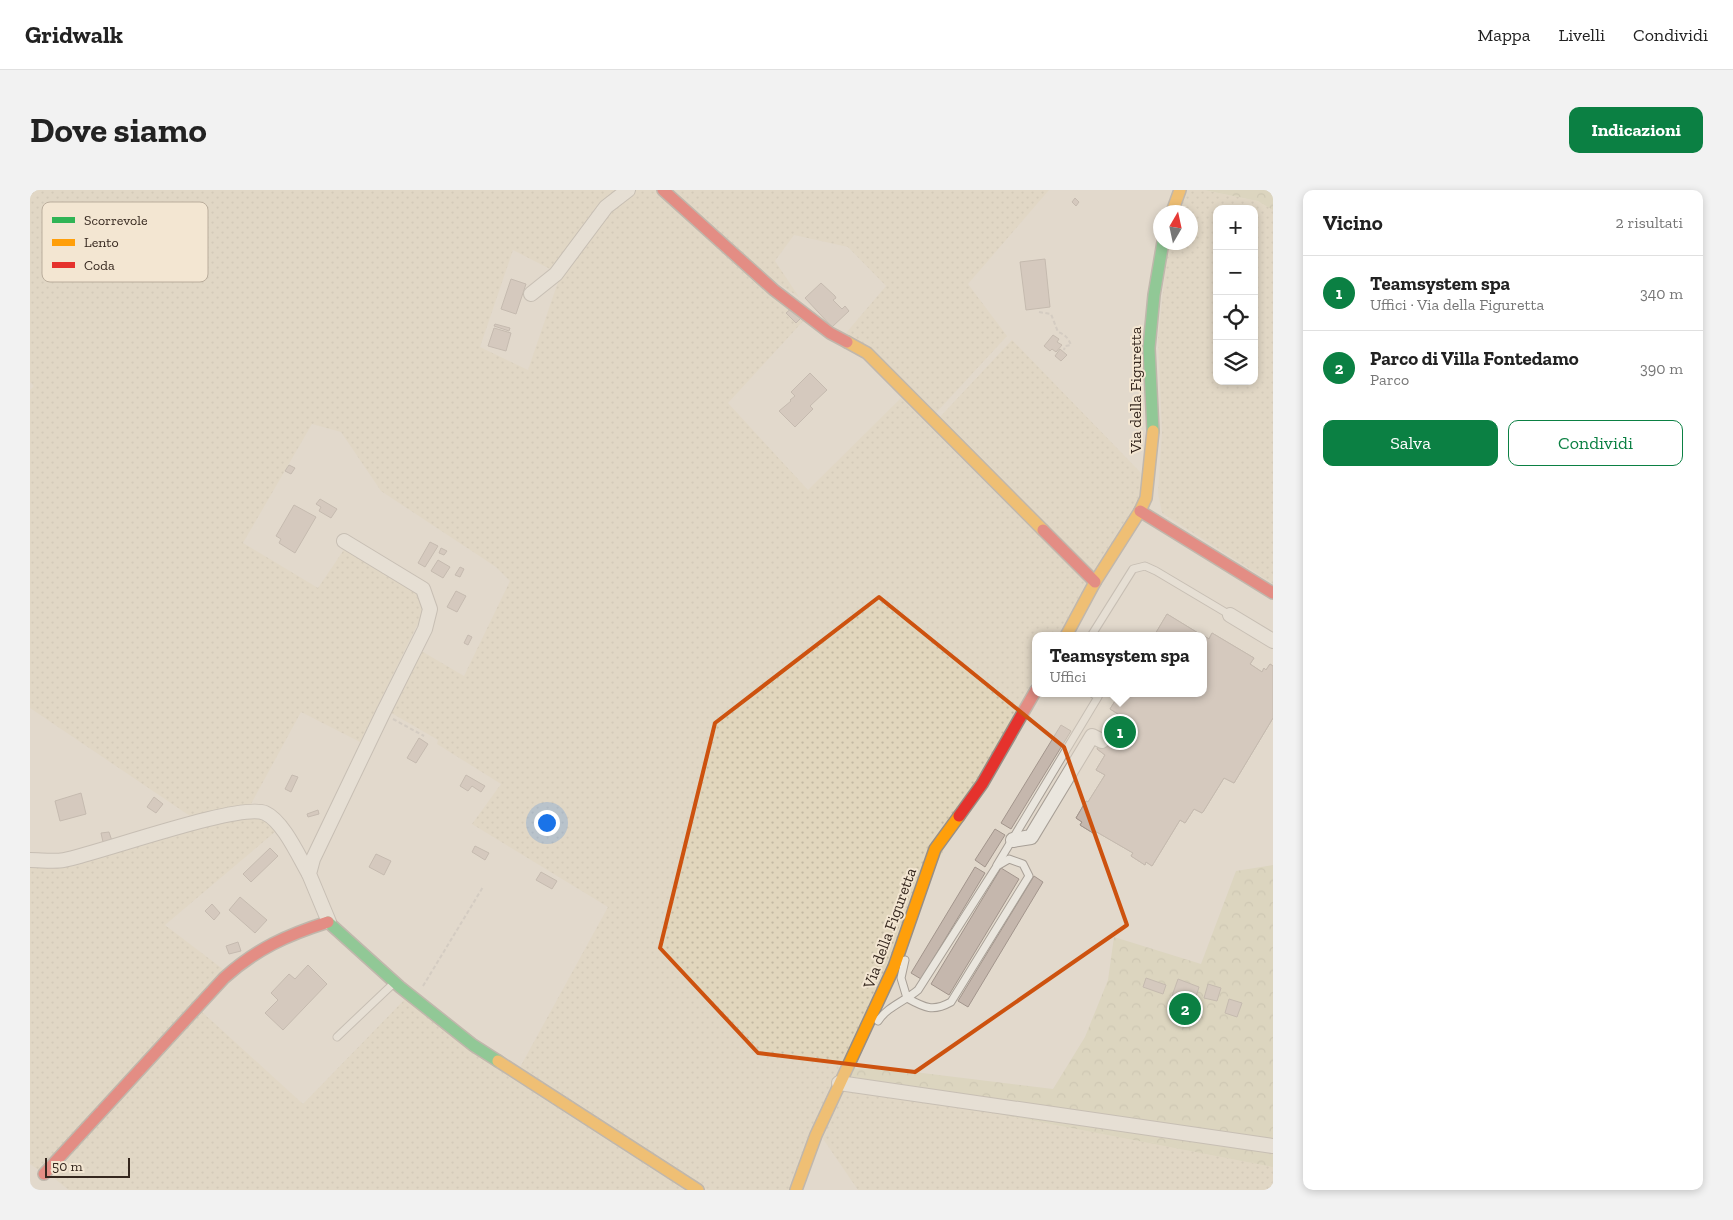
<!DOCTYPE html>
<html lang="it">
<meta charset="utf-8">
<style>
body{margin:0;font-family:"Zilla Slab",serif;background:#f2f2f2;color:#222}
.controls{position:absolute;right:15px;top:15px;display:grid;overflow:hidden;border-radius:10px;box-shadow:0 2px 8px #0003}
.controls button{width:45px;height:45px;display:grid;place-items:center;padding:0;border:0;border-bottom:1px solid #e0e0e0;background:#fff;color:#222;font:25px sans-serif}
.compass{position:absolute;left:1123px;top:15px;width:45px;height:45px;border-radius:50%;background:#fff;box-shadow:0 2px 8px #0003;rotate:9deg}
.scale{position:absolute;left:15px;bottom:12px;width:85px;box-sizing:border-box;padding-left:5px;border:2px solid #35271e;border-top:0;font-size:14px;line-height:18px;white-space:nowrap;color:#35271e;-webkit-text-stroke:4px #f3e6d2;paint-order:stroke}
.you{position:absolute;left:516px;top:632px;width:18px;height:18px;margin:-12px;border:4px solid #fff;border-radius:50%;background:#1a73e8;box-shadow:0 0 0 8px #1a73e833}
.badge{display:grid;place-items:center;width:32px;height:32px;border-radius:50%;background:#0b8043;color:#fff;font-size:16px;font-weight:700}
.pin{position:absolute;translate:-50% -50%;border:2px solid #fff;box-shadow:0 1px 5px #0006}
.popup{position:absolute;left:1002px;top:442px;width:175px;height:65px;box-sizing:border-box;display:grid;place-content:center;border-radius:10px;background:#fff;filter:drop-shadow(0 1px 4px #0005);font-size:16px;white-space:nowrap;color:#767676}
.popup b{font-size:19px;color:#222}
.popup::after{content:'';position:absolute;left:50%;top:100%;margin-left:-10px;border:10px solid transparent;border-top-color:#fff}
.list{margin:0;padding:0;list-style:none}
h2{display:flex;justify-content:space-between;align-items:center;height:65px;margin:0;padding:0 20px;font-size:21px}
h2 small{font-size:16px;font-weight:400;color:#767676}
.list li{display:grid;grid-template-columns:32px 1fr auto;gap:15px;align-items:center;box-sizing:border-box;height:75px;padding:0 20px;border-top:1px solid #e0e0e0}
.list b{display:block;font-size:19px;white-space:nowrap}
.list p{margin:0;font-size:16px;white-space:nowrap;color:#767676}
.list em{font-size:16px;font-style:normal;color:#767676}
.actions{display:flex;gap:10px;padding:15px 20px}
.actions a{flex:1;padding:11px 0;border:1px solid #0b8043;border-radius:10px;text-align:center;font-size:18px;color:#0b8043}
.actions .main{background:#0b8043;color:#fff}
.icon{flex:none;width:28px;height:28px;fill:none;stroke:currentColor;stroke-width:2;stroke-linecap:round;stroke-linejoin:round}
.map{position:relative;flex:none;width:1243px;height:1000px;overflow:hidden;border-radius:10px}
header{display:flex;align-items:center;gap:30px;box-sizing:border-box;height:70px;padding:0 25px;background:#fff;border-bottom:1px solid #e0e0e0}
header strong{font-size:24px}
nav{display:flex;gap:28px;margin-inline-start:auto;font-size:18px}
.intro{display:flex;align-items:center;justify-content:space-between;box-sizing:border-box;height:120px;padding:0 30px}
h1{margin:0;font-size:35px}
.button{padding:12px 22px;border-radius:10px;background:#0b8043;color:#fff;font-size:18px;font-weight:700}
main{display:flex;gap:30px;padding:0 30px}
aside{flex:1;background:#fff;border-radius:10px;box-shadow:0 2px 8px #0003}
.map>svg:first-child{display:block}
.farmland{fill:url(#farmland-dots);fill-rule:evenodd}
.forest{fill:url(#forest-crowns)}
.building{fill:#c5b7ad;stroke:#a2958c;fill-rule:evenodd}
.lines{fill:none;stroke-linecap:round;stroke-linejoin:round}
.lane-casing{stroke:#a79f96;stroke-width:9}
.street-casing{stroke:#a79f96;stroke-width:16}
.fast-casing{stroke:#978e85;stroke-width:14}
.slow-casing{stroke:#978e85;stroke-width:14}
.jam-casing{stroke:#978e85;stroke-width:14}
.path{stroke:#c3bcb5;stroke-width:2;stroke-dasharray:4 2.5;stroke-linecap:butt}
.lane{stroke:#eae6de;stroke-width:7}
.street{stroke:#eae6de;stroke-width:14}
.fast{stroke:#30b455;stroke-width:11}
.slow{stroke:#ff9f0a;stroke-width:11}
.jam{stroke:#e5322d;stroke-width:11}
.marked{fill:none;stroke:#cd520f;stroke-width:4;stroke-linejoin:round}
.labels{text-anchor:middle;stroke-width:4;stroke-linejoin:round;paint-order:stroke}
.street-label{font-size:16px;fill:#35271e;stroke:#f3e6d2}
.key{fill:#f3e6d2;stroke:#baad9c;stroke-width:1}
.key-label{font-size:14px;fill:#35271e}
</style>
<header>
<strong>Gridwalk</strong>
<nav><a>Mappa</a><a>Livelli</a><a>Condividi</a></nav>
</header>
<div class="intro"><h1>Dove siamo</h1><a class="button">Indicazioni</a></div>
<main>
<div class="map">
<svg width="1243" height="1000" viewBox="0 0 1243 1000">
<defs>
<pattern id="farmland-dots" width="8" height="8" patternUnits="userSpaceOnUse" patternTransform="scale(1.25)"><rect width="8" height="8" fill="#e1d6bd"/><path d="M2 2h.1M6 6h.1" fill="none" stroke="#c2b8a2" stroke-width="1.8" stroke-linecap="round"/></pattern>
<pattern id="forest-crowns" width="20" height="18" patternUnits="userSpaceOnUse" patternTransform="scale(1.25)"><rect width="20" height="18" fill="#d4d0af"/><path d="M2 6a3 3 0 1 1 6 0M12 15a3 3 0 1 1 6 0" fill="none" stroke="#b7b396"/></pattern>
</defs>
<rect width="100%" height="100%" fill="#e2d9cc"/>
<g class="farmland">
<polygon points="0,0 589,0 524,81 483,60 450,157 498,180 530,86 582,17 605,0 628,0 776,128 698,213 778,300 874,205 1059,391 1029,446 1006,446 1006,485 946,593 868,754 761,1000 678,1000 489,879 578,717 442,634 471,594 407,554 408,550 358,521 388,459 434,486 480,391 466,377 351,301 311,242 282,234 213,353 288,398 315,358 388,403 395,419 330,552 271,522 221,614 160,626 0,518 0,200 4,196 0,192"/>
<polygon points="643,0 1019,0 938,94 977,146 905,224 816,143 856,96 818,57 764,45 745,71 769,107 735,85"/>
<path d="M1157,0H1174L1243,14V394L1132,323L1128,303L1132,242L1128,148L1138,53L1160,52V22H1149ZM1187,19H1224V191H1187Z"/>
<polygon points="982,150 1114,286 1107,314 1065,384 909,228"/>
<polygon points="224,624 241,632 246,641 135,735 194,780 10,981 0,974 0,676"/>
<polygon points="375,809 660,1000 39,1000 20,985 171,821 273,914"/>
<polygon points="813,897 1243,966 1243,1000 828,1000 791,946"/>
</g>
<g class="forest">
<polygon points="1174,0 1243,0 1243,20 1228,11"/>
<polygon points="1243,675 1243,977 809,893 818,878 868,880 1023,899 1055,847 1078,790 1084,747 1171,774 1206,681"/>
</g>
<g class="building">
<polygon points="1045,8 1049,12 1046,16 1042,12"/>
<polygon points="1015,69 1020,117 996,120 990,72"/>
<polygon points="481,89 496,94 486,124 471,119"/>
<polygon points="791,93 805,106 806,108 803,110 812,119 815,116 819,121 802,137 775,108"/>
<polygon points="764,116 773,126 766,133 756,123"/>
<polygon points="465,134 480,138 479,141 464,136"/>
<polygon points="464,138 481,143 476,161 458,156"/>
<polygon points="1023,145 1029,149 1027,152 1032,155 1026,162 1022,159 1020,161 1014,156"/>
<polygon points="1030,159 1037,165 1031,171 1025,166"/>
<polygon points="780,183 797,200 780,216 783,219 765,237 749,221 761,211 760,210 765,206 761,202"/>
<polygon points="259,275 265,278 261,284 255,281"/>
<polygon points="290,309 307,319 301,328 289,321 291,317 286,314"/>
<polygon points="264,315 286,327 265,363 249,353 251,349 246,346"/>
<polygon points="400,352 408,356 395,377 388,373"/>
<polygon points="411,358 417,361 414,365 409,363"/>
<polygon points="408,370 420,377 413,388 401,381"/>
<polygon points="430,377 434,379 430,387 425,385"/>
<polygon points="426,401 436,406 427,422 417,417"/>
<polygon points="1137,424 1173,446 1124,446"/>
<polygon points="1137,424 1173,446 1124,446"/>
<path d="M1182,443L1224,468L1220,474L1232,482L1234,478L1236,480L1240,474L1243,476V528L1204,593L1194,588L1173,622L1172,623L1164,619L1155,633L1150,630L1122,676L1116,672L1115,675L1101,666L1103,663L1065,641L1063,643L1050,635L1052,632L1046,628L1056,611L1058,612L1075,585L1066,580L1075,565L1067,559L1088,524L1080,519L1090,503H1126L1106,537L1175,579L1216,512H1218L1217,508H1215L1174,483V446L1179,449ZM1095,555L1164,597L1154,610L1138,600L1111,644L1078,624L1105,580L1088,570L1095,558L1094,557Z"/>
<polygon points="1182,443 1224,468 1220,474 1232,482 1234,478 1236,480 1240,474 1243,476 1243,528 1204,593 1194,588 1173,622 1172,623 1164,619 1155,633 1150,630 1122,676 1116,672 1115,675 1101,666 1103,663 1065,641 1063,643 1050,635 1052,632 1046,628 1056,611 1058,612 1075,585 1066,580 1075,565 1067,559 1088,524 1080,519 1090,503 1174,503 1174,446 1179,449"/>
<polygon points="438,445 442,447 438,455 434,453"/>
<polygon points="1031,535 1041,541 981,639 971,633"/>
<polygon points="389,548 398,554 386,573 377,568"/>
<polygon points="262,585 268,587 261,602 255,599"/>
<polygon points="436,585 455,596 451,602 442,596 438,601 430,596"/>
<polygon points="51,603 56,624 30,631 25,611"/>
<polygon points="124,607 133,614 126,623 117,617"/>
<polygon points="288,620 289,624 278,627 277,624"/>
<polygon points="965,639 975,645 955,677 945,670"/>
<polygon points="79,642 82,651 73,652 71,643"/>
<polygon points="445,656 459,663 455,670 442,662"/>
<polygon points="240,658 248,666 221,692 213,684"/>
<polygon points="346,664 361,671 354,685 339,677"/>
<polygon points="945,677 955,683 891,789 881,783"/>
<polygon points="971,678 989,689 919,805 901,794"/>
<polygon points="511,682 527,691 522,699 506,690"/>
<polygon points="1004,686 1013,692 938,817 928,811"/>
<polygon points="210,707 237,730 225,743 199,720"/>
<polygon points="182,714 190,723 184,730 175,721"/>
<polygon points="208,752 211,761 199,764 196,756"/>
<polygon points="278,775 297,794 253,840 235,823 248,810 241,803 259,784 265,789"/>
<polygon points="1116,788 1136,795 1133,804 1113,797"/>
<polygon points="1148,789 1169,797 1164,813 1142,806"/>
<polygon points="1178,794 1191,798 1187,811 1174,808"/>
<polygon points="1199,809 1212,813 1207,827 1195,823"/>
</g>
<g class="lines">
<defs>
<g id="lane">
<polyline points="1061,446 1103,379 1115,376 1126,381 1200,425"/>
<polyline points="967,675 1068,507 1062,503"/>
<path d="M848,831C857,817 875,811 888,800L967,676L979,669L993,674L999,686L921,812C903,822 895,818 877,808L871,788L875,770"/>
<polyline points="307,847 365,792"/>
</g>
<g id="street">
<polyline points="501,104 526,84 576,17 598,0"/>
<polyline points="1200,425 1243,451"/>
<polyline points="983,650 1001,647 1062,546 1072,551"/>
<path d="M0,670C11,670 24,672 34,670C70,663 210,612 235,623C253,631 269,667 279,684"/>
<polyline points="299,732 279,684 283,669 353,523 395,439 400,419 393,399 314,351"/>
<polyline points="809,893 1243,956"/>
</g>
<g id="fast">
<polyline points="1123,241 1119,158 1124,105 1133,52"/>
<polyline points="298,732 370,797 443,855 468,871"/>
</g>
<g id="slow">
<polyline points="1142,22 1150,0"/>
<polyline points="817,152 837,163 1013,340"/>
<polyline points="1036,446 1065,392 1110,321 1116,308 1123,241"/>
<polyline points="468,871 668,1000"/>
<polyline points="766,1000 786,945 864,777 905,659 929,626"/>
</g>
<g id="jam">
<polyline points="633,0 744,100 800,143 817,152"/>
<polyline points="1110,321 1243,403"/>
<polyline points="1013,340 1065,392"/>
<polyline points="929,626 952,594 1006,500"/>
<path d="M14,984L194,788C226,759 257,745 298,732"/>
</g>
</defs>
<use href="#lane" class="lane-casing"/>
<use href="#street" class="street-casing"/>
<use href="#fast" class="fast-casing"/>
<use href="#slow" class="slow-casing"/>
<use href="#jam" class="jam-casing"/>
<g class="path">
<path d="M1009,122L1021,124L1028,142C1036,145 1038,148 1041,155L1035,156L1034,160"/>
<polyline points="363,529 394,546"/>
<polyline points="393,796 453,697"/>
</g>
<use href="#lane" class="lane"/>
<use href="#street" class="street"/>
<use href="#fast" class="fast"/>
<use href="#slow" class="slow"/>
<use href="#jam" class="jam"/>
</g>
<path d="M0 0H1243V1000H0ZM849,407L1034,557L1097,735L885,882L728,863L630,758L685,533Z" fill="#e2d9cc" fill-opacity=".55" fill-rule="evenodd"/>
<path class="marked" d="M849,407L1034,557L1097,735L885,882L728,863L630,758L685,533Z"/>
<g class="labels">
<g class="street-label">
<text transform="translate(1105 200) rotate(-90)" y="6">Via della Figuretta</text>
<text transform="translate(859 738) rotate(-70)" y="6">Via della Figuretta</text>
</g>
</g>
<rect x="12" y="12" width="166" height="80" rx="8" class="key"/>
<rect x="22" y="27" width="23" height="6" fill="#30b455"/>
<rect x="22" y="49" width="23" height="7" fill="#ff9f0a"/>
<rect x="22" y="72" width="23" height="6" fill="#e5322d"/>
<g class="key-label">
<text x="54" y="35">Scorrevole</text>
<text x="54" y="57">Lento</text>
<text x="54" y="80">Coda</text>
</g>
</svg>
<div class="controls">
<button>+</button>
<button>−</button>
<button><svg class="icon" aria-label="locate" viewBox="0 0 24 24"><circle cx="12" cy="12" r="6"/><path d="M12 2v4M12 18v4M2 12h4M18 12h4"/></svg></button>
<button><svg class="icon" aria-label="layers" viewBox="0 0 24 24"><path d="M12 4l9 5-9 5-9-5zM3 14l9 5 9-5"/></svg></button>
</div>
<svg class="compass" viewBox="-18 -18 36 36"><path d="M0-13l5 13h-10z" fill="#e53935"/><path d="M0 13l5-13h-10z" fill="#767676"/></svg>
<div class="scale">50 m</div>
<div class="you"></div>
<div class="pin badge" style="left:1090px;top:542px">1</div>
<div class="popup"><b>Teamsystem spa</b>Uffici</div>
<div class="pin badge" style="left:1155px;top:819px">2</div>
</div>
<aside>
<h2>Vicino<small>2 risultati</small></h2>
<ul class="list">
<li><span class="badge">1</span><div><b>Teamsystem spa</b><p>Uffici · Via della Figuretta</p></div><em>340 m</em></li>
<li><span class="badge">2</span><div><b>Parco di Villa Fontedamo</b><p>Parco</p></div><em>390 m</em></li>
</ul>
<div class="actions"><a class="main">Salva</a><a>Condividi</a></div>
</aside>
</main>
